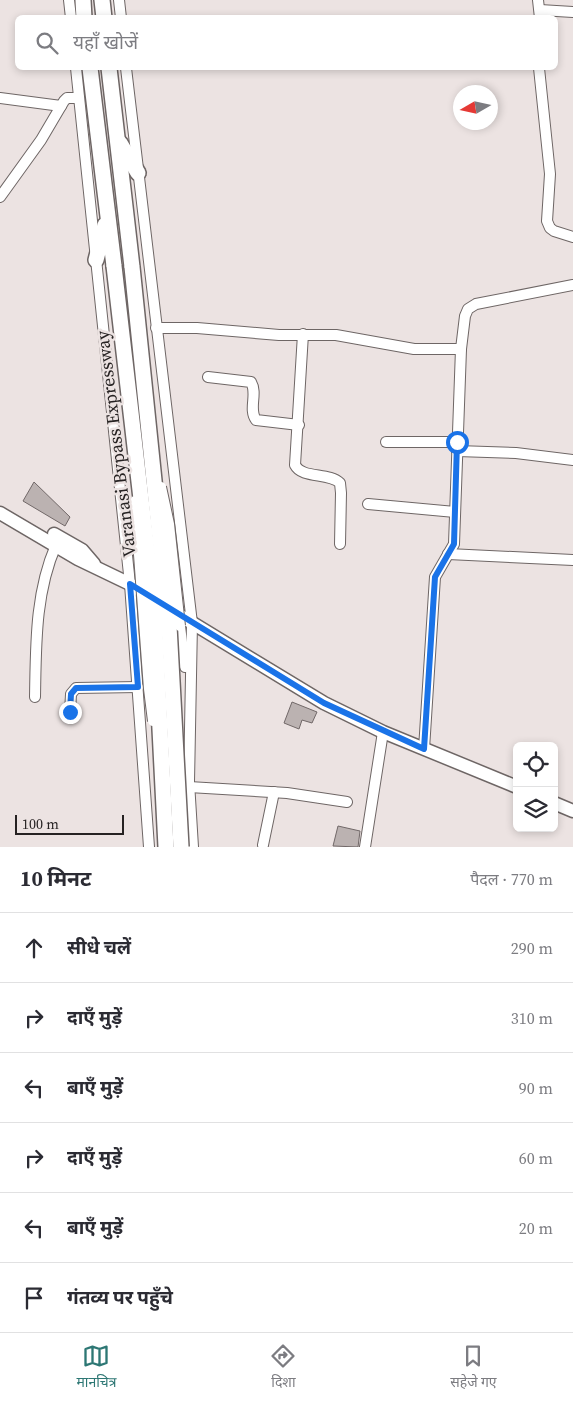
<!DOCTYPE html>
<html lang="hi">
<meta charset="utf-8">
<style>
body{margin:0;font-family:"Source Serif 4","Noto Sans Devanagari",serif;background:#f7f7f7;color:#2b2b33}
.controls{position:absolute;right:15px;bottom:15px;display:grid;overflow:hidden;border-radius:8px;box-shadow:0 2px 8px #0003}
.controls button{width:45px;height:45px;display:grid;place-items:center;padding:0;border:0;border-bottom:1px solid #e1e1e2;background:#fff;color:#2b2b33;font:25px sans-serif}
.compass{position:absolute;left:453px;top:85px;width:45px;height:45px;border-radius:50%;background:#fff;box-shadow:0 2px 8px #0003;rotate:261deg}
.scale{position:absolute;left:15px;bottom:12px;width:109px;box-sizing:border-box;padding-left:5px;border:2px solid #262222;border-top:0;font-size:14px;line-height:18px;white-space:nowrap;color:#262222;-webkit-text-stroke:4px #ece3e2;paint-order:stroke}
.stop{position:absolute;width:15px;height:15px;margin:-11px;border:4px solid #1a73e8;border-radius:50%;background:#fff}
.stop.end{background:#1a73e8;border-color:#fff;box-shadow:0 1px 5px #0008}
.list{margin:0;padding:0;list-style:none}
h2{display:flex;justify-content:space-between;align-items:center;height:65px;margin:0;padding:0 20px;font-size:21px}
h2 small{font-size:16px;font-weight:400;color:#7c7c81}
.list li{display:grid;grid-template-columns:32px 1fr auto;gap:15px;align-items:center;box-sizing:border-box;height:70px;padding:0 20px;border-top:1px solid #e1e1e2}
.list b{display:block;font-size:19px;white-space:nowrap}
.list em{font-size:16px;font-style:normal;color:#7c7c81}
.icon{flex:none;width:28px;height:28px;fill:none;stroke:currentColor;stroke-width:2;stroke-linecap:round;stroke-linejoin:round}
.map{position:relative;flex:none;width:573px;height:847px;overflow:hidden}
.search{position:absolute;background:#fff;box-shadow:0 2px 8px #0003;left:15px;right:15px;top:15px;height:55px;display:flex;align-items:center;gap:12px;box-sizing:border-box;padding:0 18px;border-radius:8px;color:#7c7c81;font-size:19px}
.sheet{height:485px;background:#fff}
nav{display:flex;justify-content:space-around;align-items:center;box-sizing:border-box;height:70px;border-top:1px solid #e1e1e2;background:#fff;font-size:14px;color:#7c7c81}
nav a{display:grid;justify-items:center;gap:2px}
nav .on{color:#2d7774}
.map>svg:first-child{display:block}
.building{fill:#bbb2b1;stroke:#716868}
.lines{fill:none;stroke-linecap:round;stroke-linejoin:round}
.minor-casing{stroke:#6e6665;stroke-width:12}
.major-casing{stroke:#6e6665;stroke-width:15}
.highway-casing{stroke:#6e6665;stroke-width:18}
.minor{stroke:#fff;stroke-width:10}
.major{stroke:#fff;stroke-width:12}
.highway{stroke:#fff;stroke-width:15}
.minor-bridge-casing{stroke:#6e6665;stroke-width:12;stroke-linecap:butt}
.highway-bridge-casing{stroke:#6e6665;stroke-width:18;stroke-linecap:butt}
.minor-bridge{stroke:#fff;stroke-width:10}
.highway-bridge{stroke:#fff;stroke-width:15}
.route{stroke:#1a73e8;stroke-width:6}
.labels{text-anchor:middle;stroke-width:5;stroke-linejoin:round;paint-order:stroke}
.street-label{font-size:18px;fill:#262222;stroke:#ece3e2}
</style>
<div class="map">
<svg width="573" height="847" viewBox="0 0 573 847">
<rect width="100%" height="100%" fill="#ece3e2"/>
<g class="building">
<polygon points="34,482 70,517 65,526 23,501"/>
<polygon points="292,702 317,712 312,723 302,720 299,729 284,723"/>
<polygon points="338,826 360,831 358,847 333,846"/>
</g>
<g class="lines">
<defs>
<g id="minor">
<polyline points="69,0 71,18"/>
<polyline points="119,0 121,18"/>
<polyline points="538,0 540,18"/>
<polyline points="540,10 573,12"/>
<polyline points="76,68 130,584 149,847"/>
<polyline points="126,68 192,623 189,782 193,847"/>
<polyline points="539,68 550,174 547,221 550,228 554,231 573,237"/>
<polyline points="0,98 61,106"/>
<polyline points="0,197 41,140 64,101 67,98 79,98"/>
<polyline points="156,328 197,328 279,335 336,335 414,349 461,349"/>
<path d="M303,334L295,465C302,479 329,472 340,483L341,493L340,544"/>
<path d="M208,377L251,382C258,394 248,409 256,420L299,425"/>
<polyline points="386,442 457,442"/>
<polyline points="457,451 516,453 573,460"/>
<polyline points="368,504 455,512"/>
<polyline points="448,554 573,560"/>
<polyline points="180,626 185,667"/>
<path d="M35,697C36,645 35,593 56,545"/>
<polyline points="70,713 71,694 76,688 138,687"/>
<polyline points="424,749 435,577 454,544 461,349 465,316 468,309 476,304 573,285"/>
<polyline points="189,787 287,793 347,802"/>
<polyline points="263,845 274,792"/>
<polyline points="365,847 383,732"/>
</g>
<g id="major">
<polyline points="0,513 78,559 130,584 150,597"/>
<polyline points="54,534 82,550 94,564"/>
<polyline points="171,610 324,703 383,732 517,787"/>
<polyline points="554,803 573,811"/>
</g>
<g id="highway">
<polyline points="83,0 84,18"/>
<polyline points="102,0 104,18"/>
<polyline points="90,68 114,266"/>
<polyline points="109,68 132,267"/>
<polyline points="120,143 138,173"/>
<polyline points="96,260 105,225"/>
</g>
</defs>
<use href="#minor" class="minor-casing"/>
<use href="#major" class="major-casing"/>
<use href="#highway" class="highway-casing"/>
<use href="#minor" class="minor"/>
<use href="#major" class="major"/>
<use href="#highway" class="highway"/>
<defs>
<g id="minor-bridge">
<polyline points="161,487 169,524 180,626"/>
<polyline points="135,501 149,689 153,721"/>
</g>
<g id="highway-bridge">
<polyline points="114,266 154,611 166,847"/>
<polyline points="132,267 169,626 181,847"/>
</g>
</defs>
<use href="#minor-bridge" class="minor-bridge-casing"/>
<use href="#highway-bridge" class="highway-bridge-casing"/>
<use href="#minor-bridge" class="minor-bridge"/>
<use href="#highway-bridge" class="highway-bridge"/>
</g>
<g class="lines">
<polyline class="route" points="70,712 71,694 76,688 138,687 130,584 324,703 424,749 435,577 454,544 457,442"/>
</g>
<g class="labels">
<g class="street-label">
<text transform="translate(116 444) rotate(-97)" y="6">Varanasi Bypass Expressway</text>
</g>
</g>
</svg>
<div class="controls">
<button><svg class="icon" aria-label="locate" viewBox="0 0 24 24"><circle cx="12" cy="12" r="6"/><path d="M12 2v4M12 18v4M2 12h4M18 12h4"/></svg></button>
<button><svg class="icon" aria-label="layers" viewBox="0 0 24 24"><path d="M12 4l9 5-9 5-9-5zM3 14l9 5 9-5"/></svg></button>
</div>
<svg class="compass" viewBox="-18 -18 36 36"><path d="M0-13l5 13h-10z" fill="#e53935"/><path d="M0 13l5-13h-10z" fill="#7c7c81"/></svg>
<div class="scale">100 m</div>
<div class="stop" style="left:457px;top:442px"></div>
<div class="stop end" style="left:70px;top:712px"></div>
<div class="search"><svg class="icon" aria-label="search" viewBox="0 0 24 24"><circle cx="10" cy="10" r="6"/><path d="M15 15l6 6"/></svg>यहाँ खोजें</div>
</div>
<section class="sheet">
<h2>10 मिनट<small>पैदल · 770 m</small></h2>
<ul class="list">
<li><svg class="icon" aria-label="ahead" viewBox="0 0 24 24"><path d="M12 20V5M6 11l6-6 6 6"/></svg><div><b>सीधे चलें</b></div><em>290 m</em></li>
<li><svg class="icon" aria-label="right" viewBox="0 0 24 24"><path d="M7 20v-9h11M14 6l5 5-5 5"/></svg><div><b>दाएँ मुड़ें</b></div><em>310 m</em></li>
<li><svg class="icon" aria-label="left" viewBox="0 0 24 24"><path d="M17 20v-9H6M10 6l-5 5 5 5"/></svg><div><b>बाएँ मुड़ें</b></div><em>90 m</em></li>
<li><svg class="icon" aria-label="right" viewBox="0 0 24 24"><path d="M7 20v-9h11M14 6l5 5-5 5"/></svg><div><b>दाएँ मुड़ें</b></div><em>60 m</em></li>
<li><svg class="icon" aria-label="left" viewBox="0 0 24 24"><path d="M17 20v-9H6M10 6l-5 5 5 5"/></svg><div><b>बाएँ मुड़ें</b></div><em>20 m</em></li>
<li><svg class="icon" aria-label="arrive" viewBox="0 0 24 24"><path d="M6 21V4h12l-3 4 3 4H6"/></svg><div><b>गंतव्य पर पहुँचे</b></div></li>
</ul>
</section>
<nav>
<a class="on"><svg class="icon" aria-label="map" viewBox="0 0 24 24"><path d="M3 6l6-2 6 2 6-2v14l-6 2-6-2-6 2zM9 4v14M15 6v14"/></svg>मानचित्र</a>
<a><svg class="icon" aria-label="directions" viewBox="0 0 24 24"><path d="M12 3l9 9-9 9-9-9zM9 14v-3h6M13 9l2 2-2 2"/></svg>दिशा</a>
<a><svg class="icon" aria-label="saved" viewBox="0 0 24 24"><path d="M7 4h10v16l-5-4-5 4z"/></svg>सहेजे गए</a>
</nav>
